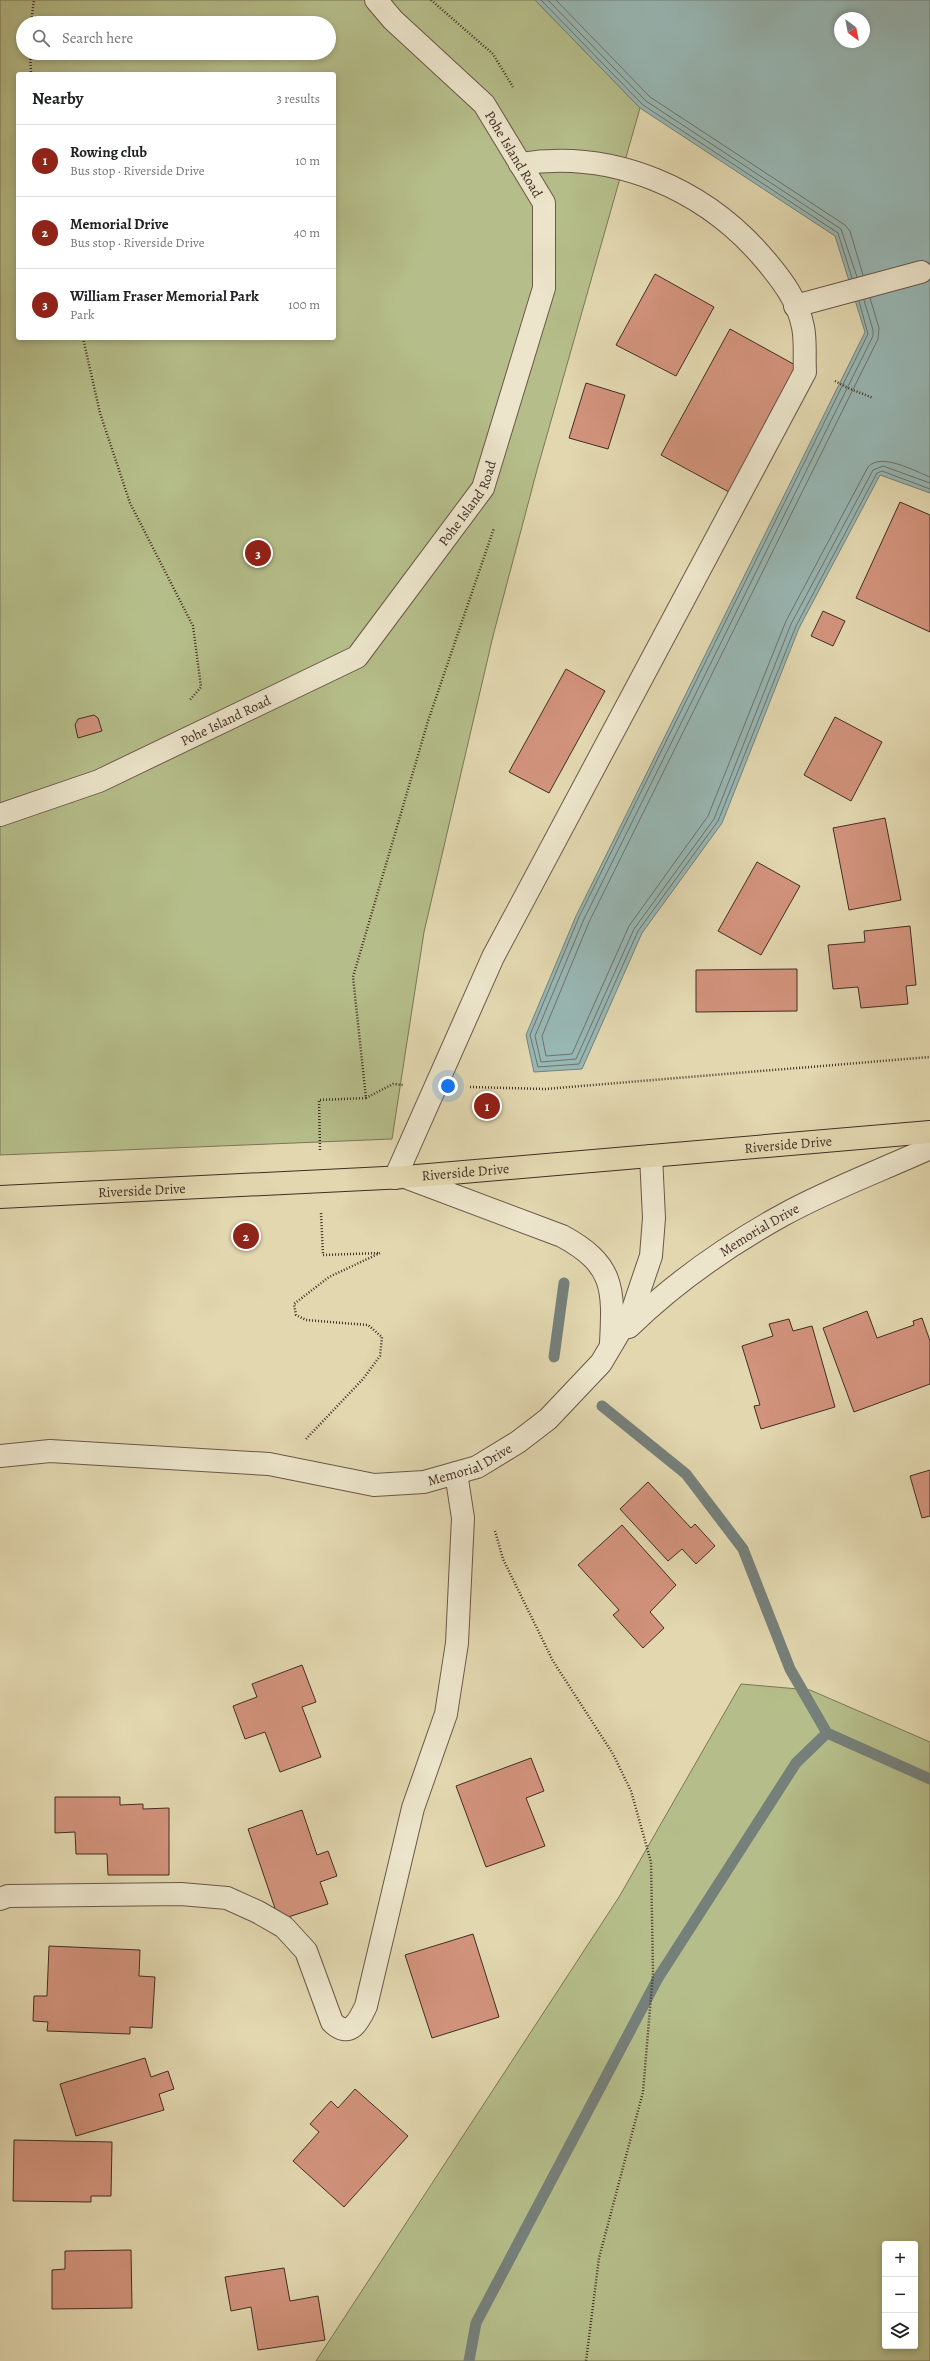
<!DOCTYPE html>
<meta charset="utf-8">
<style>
body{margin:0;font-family:Alegreya,serif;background:#f2f2f2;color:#202124}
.controls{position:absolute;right:12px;bottom:12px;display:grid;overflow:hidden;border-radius:4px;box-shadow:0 2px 6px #0003}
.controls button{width:36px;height:36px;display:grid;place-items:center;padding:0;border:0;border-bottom:1px solid #e0e0e0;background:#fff;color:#202124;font:20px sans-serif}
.compass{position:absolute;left:834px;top:12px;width:36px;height:36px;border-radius:50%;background:#fff;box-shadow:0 2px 6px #0003;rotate:148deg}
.you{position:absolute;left:448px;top:1086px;width:14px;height:14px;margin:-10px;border:3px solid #fff;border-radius:50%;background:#1a73e8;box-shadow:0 0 0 6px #1a73e833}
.badge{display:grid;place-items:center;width:26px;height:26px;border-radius:50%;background:#8f2418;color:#fff;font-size:13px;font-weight:700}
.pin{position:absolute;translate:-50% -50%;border:2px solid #fff;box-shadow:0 1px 4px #0006}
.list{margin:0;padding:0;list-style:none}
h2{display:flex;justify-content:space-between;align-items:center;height:52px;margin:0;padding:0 16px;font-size:17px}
h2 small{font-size:13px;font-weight:400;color:#757577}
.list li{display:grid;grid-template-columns:26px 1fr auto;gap:12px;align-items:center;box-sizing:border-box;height:72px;padding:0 16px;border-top:1px solid #e0e0e0}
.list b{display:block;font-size:15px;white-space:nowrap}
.list p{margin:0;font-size:13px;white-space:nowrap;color:#757577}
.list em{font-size:13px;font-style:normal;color:#757577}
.icon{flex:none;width:22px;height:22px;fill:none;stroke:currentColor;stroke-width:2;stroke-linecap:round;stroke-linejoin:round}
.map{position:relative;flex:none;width:930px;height:2361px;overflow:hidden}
.search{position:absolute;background:#fff;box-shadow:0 2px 6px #0003;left:16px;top:16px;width:320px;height:44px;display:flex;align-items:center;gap:10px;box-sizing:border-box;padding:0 14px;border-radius:22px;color:#757577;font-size:15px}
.panel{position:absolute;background:#fff;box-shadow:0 2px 6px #0003;left:16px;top:72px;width:320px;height:268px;border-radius:4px}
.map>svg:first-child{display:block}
.green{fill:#b5be8a;stroke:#7c7658;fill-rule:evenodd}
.water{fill:#98b7b4;stroke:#76807b;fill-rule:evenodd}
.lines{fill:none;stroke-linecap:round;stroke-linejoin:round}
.shore{stroke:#6d726c;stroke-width:1}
.stream{stroke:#76807b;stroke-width:11}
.building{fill:#d2937c;stroke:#422d25}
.minor-casing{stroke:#6a5848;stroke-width:24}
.major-casing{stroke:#422d25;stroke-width:24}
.path{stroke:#422d25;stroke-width:2.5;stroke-dasharray:1 2;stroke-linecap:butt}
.minor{stroke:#ece5cb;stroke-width:22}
.major{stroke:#e2d7af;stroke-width:22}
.labels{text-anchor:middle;stroke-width:3.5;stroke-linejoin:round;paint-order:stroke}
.street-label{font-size:14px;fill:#422d25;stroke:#ece5cb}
</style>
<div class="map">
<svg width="930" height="2361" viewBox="0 0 930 2361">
<rect width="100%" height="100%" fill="#e2d7af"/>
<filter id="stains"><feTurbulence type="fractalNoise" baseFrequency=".005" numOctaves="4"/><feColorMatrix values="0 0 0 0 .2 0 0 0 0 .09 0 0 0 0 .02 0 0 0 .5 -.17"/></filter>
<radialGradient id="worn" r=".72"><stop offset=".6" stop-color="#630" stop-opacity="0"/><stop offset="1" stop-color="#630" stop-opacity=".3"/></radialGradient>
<g class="green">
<path d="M0,0H535L640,108L537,470L493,636L424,932L392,1139L0,1155ZM23,23H329V53H23ZM18,74H334V338H18Z"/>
<path d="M741,1684L810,1690L930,1742V2361H316L619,1897ZM885,2244H915V2346H885Z"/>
</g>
<path class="water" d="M535,0H930V493L880,475L799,628L722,823L642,933L582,1069L534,1072L526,1035L576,916L865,332L835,236L640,108ZM840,18H864V42H840Z"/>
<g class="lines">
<g class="shore">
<polyline points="541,0 643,105 838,233 852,278"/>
<polyline points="548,0 646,101 841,229 857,277"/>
<polyline points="556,0 650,97 845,225 850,231 863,275"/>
<path d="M870,298L879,328L878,339L589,922L542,1036L546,1056L572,1054L629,926L708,816L786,621L868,467C881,452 914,471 930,477"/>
<polyline points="864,300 873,330 873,336 584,919 535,1036 541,1062 576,1059 634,929 714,819 791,624 873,470 883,466 930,483"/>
<polyline points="859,301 868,334 579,917 530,1035 538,1067 579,1064 638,931 718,821 796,626 877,473 882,471 930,489"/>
</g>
<g class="stream">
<polyline points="554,1357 564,1283"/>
<polyline points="602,1406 686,1474 743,1549 790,1669 827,1733 930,1779"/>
<polyline points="469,2361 476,2323 658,1978 796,1763 827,1733"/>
</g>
</g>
<g class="building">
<polygon points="655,274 714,307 676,376 616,345"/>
<polygon points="730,329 797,366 729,492 661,455"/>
<polygon points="586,383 625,395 608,449 569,438"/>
<polygon points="900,502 930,515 930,632 856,598"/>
<polygon points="823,611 845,621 833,646 811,636"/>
<polygon points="566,669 605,691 549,793 509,772"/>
<polygon points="94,715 98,718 102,731 78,738 75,725 78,719"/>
<polygon points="835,717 882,742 851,801 804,775"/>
<polygon points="885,818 901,900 849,910 833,828"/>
<polygon points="757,862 800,886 761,955 718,931"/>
<polygon points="910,926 916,985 906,986 908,1004 861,1008 858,987 833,989 828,945 865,942 864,931"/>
<polygon points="797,969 797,1011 696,1012 696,970"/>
<polygon points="867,1311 877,1338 914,1325 913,1321 922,1318 930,1341 930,1384 854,1412 823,1328"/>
<polygon points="789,1319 793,1331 812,1326 835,1407 761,1429 754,1406 760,1405 742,1346 773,1336 769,1324"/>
<polygon points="930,1470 930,1516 922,1518 910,1476"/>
<polygon points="648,1482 691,1528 695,1524 715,1546 696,1564 682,1549 668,1561 620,1509"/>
<polygon points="622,1525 676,1585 650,1612 664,1628 643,1648 613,1615 619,1610 578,1565"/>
<polygon points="302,1665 316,1702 302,1707 321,1757 280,1772 265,1732 245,1739 233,1706 257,1697 252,1684"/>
<polygon points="531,1758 544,1791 526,1798 545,1846 486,1867 456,1786"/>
<polygon points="55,1797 120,1797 120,1805 143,1804 143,1809 169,1808 169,1875 108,1875 107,1854 76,1854 75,1832 55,1833"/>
<polygon points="302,1810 317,1855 328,1851 337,1876 320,1882 328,1904 279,1920 248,1829"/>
<polygon points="473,1934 499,2017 432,2038 405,1955"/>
<polygon points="49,1946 140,1950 139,1976 155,1977 152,2028 130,2027 130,2034 47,2031 48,2022 33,2021 34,1996 47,1996"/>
<polygon points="145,2058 151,2077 168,2071 174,2089 159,2094 164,2110 76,2136 60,2084"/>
<polygon points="355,2089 408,2136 344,2207 293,2161 319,2132 310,2124 331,2101 338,2108"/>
<polygon points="14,2140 112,2142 111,2196 91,2196 91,2202 13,2201"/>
<polygon points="131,2250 132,2308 52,2309 52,2270 65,2269 65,2251"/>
<polygon points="284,2268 290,2301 318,2296 325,2340 258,2350 251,2307 231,2311 225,2277"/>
</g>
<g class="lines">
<defs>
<g id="minor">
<polyline points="795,306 921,272"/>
<path id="s1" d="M0,815L99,781L357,657L483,488L544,288V203L484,104L393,20L376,0"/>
<path d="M405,1177L562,1236C614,1264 614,1288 611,1343"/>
<path d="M395,1178L493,957L805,372C804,358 806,341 803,327C798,301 782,280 766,261C706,189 614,149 520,164"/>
<path id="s2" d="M629,1327C675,1282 727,1246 783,1215C830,1189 882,1170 930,1148"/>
<path id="s3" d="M0,1456L50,1451L269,1464L374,1485L424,1482L477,1467L518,1442L548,1419L601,1363L633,1309L651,1256L654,1218L651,1156"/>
<path d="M0,1899L8,1896L181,1894L227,1898L258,1912L284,1927L306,1951L332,2022C350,2040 359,2021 366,2006L413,1808L446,1714L457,1643L463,1518L456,1473"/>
</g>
<g id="major">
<path id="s4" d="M0,1197L405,1177L930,1132"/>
</g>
</defs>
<use href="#minor" class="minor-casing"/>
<use href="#major" class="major-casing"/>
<g class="path">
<polyline points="431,0 493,54 513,87"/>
<polyline points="31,23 34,0"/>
<polyline points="30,53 31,74"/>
<polyline points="83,338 100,413 130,503 193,626 201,687 189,701"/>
<polyline points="835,381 848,388 873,398"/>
<polyline points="470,1087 545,1089 930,1057"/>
<polyline points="366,1098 393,1084 403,1085"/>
<polyline points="320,1150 319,1100 366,1098 353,977 428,721 494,528"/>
<polyline points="306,1439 363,1379 380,1356 382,1337 368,1325 306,1320 296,1315 294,1304 329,1277 380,1253 323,1255 321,1213"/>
<polyline points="495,1531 503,1559 553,1661 613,1754 631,1791 651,1862 653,1973 643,2092 599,2258 586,2361"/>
</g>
<use href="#minor" class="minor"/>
<use href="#major" class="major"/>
</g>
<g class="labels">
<g class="street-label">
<text transform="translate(514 154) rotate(59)" y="5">Pohe Island Road</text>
<text dy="5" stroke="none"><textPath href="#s1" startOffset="581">Pohe Island Road</textPath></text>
<text dy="5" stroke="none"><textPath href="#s1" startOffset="245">Pohe Island Road</textPath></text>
<text dy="5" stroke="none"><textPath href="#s4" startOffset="790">Riverside Drive</textPath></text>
<text dy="5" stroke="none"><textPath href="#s4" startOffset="466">Riverside Drive</textPath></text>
<text dy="5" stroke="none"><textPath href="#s4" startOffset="142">Riverside Drive</textPath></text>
<text dy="5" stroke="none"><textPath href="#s2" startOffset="163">Memorial Drive</textPath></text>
<text dy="5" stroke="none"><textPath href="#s3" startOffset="476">Memorial Drive</textPath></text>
</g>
</g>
<rect width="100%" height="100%" filter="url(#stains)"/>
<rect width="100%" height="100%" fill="url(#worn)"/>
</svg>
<div class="controls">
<button>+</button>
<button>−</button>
<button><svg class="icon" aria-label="layers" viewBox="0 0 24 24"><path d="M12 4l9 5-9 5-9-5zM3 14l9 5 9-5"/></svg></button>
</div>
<svg class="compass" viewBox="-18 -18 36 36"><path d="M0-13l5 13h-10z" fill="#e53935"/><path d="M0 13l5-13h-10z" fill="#757577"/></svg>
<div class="you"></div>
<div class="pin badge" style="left:487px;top:1106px">1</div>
<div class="pin badge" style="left:246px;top:1236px">2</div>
<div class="pin badge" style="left:258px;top:553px">3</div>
<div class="search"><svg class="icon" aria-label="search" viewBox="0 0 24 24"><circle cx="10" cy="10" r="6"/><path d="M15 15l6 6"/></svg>Search here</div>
<section class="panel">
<h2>Nearby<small>3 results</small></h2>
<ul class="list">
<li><span class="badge">1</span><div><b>Rowing club</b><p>Bus stop · Riverside Drive</p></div><em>10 m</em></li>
<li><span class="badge">2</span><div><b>Memorial Drive</b><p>Bus stop · Riverside Drive</p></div><em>40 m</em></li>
<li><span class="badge">3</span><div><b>William Fraser Memorial Park</b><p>Park</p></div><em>100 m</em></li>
</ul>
</section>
</div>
